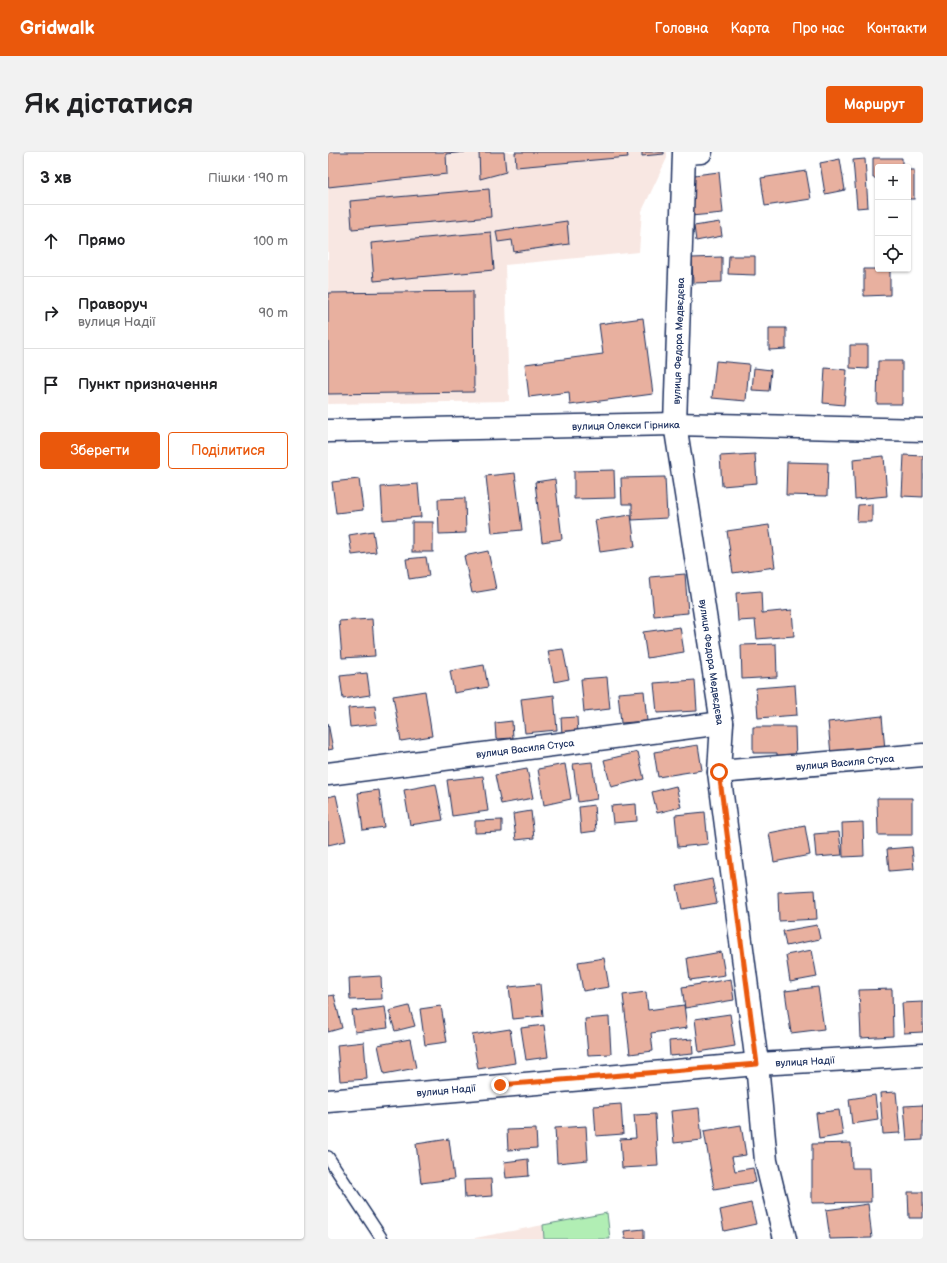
<!DOCTYPE html>
<html lang="uk">
<meta charset="utf-8">
<style>
body{margin:0;font-family:"Balsamiq Sans",sans-serif;background:#f2f2f2;color:#202124}
.controls{position:absolute;right:12px;top:12px;display:grid;overflow:hidden;border-radius:4px;box-shadow:0 1px 3px #0004}
.controls button{width:36px;height:36px;display:grid;place-items:center;padding:0;border:0;border-bottom:1px solid #e0e0e0;background:#fff;color:#202124;font:20px sans-serif}
.stop{position:absolute;width:12px;height:12px;margin:-9px;border:3px solid #ea580c;border-radius:50%;background:#fff}
.stop.end{background:#ea580c;border-color:#fff;box-shadow:0 1px 4px #0008}
.list{margin:0;padding:0;list-style:none}
h2{display:flex;justify-content:space-between;align-items:center;height:52px;margin:0;padding:0 16px;font-size:17px}
h2 small{font-size:13px;font-weight:400;color:#757577}
.list li{display:grid;grid-template-columns:26px 1fr auto;gap:12px;align-items:center;box-sizing:border-box;height:72px;padding:0 16px;border-top:1px solid #e0e0e0}
.list b{display:block;font-size:15px;white-space:nowrap}
.list p{margin:0;font-size:13px;white-space:nowrap;color:#757577}
.list em{font-size:13px;font-style:normal;color:#757577}
.actions{display:flex;gap:8px;padding:12px 16px}
.actions a{flex:1;padding:9px 0;border:1px solid #ea580c;border-radius:4px;text-align:center;font-size:14px;color:#ea580c}
.actions .main{background:#ea580c;color:#fff}
.icon{flex:none;width:22px;height:22px;fill:none;stroke:currentColor;stroke-width:2;stroke-linecap:round;stroke-linejoin:round}
.map{position:relative;flex:none;width:595px;height:1087px;overflow:hidden;border-radius:4px}
header{display:flex;align-items:center;gap:24px;box-sizing:border-box;height:56px;padding:0 20px;background:#ea580c;color:#fff}
header strong{font-size:19px}
nav{display:flex;gap:22px;margin-inline-start:auto;font-size:14px}
.intro{display:flex;align-items:center;justify-content:space-between;box-sizing:border-box;height:96px;padding:0 24px}
h1{margin:0;font-size:28px}
.button{padding:10px 18px;border-radius:4px;background:#ea580c;color:#fff;font-size:14px;font-weight:700}
main{display:flex;gap:24px;padding:0 24px}
aside{flex:1;background:#fff;border-radius:4px;box-shadow:0 1px 3px #0004}
.map>svg:first-child{display:block}
.built{fill:#f8e7e2}
.green{fill:#b1eeb4;stroke:#668e89}
.building{fill:#e8b09f;stroke:#1b2f5e}
.lines{fill:none;stroke-linecap:round;stroke-linejoin:round}
.lane-casing{stroke:#1b2f5e;stroke-width:14}
.street-casing{stroke:#1b2f5e;stroke-width:25}
.lane{stroke:#fff;stroke-width:11}
.street{stroke:#fff;stroke-width:22}
.route{stroke:#ea580c;stroke-width:5}
.labels{text-anchor:middle;stroke-width:3;stroke-linejoin:round;paint-order:stroke}
.street-label{font-size:10px;fill:#1b2f5e;stroke:#fff}
</style>
<header>
<strong>Gridwalk</strong>
<nav><a>Головна</a><a>Карта</a><a>Про нас</a><a>Контакти</a></nav>
</header>
<div class="intro"><h1>Як дістатися</h1><a class="button">Маршрут</a></div>
<main>
<aside>
<h2>3 хв<small>Пішки · 190 m</small></h2>
<ul class="list">
<li><svg class="icon" aria-label="ahead" viewBox="0 0 24 24"><path d="M12 20V5M6 11l6-6 6 6"/></svg><div><b>Прямо</b></div><em>100 m</em></li>
<li><svg class="icon" aria-label="right" viewBox="0 0 24 24"><path d="M7 20v-9h11M14 6l5 5-5 5"/></svg><div><b>Праворуч</b><p>вулиця Надії</p></div><em>90 m</em></li>
<li><svg class="icon" aria-label="arrive" viewBox="0 0 24 24"><path d="M6 21V4h12l-3 4 3 4H6"/></svg><div><b>Пункт призначення</b></div></li>
</ul>
<div class="actions"><a class="main">Зберегти</a><a>Поділитися</a></div>
</aside>
<div class="map">
<svg width="595" height="1087" viewBox="0 0 595 1087">
<rect width="100%" height="100%" fill="#fff"/>
<filter id="ink" filterUnits="userSpaceOnUse"><feTurbulence type="fractalNoise" baseFrequency=".025" numOctaves="2"/><feDisplacementMap in="SourceGraphic" scale="8" xChannelSelector="R" yChannelSelector="G"/><feConvolveMatrix kernelMatrix="1 2 1 2 8 2 1 2 1" color-interpolation-filters="sRGB"/></filter>
<g filter="url(#ink)">
<g class="built">
<polygon points="0,0 339,0 339,6 314,59 311,100 177,113 181,249 0,252"/>
<polygon points="279,1061 282,1087 142,1087 215,1073"/>
</g>
<polygon class="green" points="279,1061 282,1087 216,1087 215,1073"/>
<g class="building">
<polygon points="0,0 137,0 118,2 119,22 0,35"/>
<polygon points="151,0 176,0 178,20 152,27"/>
<polygon points="187,0 299,0 300,5 188,15"/>
<polygon points="314,0 336,0 336,2 314,4"/>
<polygon points="545,6 574,6 574,15 550,15 550,26 545,26"/>
<polygon points="512,7 517,38 497,42 492,11"/>
<polygon points="537,7 540,55 529,56 525,8"/>
<rect x="580" y="18" width="6" height="29"/>
<polygon points="478,19 483,47 437,54 433,26"/>
<polygon points="391,20 395,61 363,64 358,24"/>
<polygon points="161,37 163,65 24,77 22,49"/>
<polygon points="239,69 241,92 186,100 184,88 170,90 168,79"/>
<polygon points="392,70 394,84 368,89 366,74"/>
<polygon points="163,80 166,118 46,129 43,91"/>
<polygon points="401,104 427,104 427,123 400,122"/>
<polygon points="394,105 394,130 365,131 364,106"/>
<polygon points="536,117 562,117 562,143 536,144"/>
<polygon points="145,139 146,240 0,242 0,141"/>
<polygon points="315,166 325,242 242,253 241,240 201,245 197,212 275,202 271,172"/>
<polygon points="441,176 458,176 458,197 441,198"/>
<polygon points="522,193 540,193 540,217 522,216"/>
<polygon points="388,209 421,212 418,249 384,246"/>
<polygon points="550,209 574,209 574,252 549,252"/>
<polygon points="426,216 443,218 441,239 424,238"/>
<polygon points="497,216 519,218 516,253 495,251"/>
<polygon points="427,302 429,331 394,334 392,304"/>
<polygon points="576,303 595,304 595,345 574,344"/>
<polygon points="556,304 559,344 527,347 525,307"/>
<polygon points="459,310 500,311 499,344 458,343"/>
<polygon points="286,318 287,346 246,347 246,319"/>
<polygon points="187,321 194,378 164,381 158,324"/>
<polygon points="337,325 339,366 304,368 304,352 294,352 293,326"/>
<polygon points="31,327 35,358 8,361 4,330"/>
<polygon points="227,327 234,387 214,390 207,330"/>
<polygon points="90,332 93,365 55,368 53,335"/>
<polygon points="137,346 138,381 111,382 110,347"/>
<polygon points="544,352 544,370 529,370 530,353"/>
<polygon points="303,363 307,395 272,400 267,368"/>
<rect x="84" y="370" width="21" height="30"/>
<polygon points="441,373 447,415 405,421 399,379"/>
<polygon points="45,379 48,400 24,403 21,383"/>
<polygon points="160,399 168,437 144,441 136,404"/>
<polygon points="98,405 101,424 81,427 78,407"/>
<polygon points="357,422 360,461 326,464 322,425"/>
<polygon points="433,439 434,461 464,458 466,484 429,487 427,468 410,469 408,441"/>
<polygon points="44,467 47,504 14,506 11,469"/>
<polygon points="352,475 356,500 319,506 315,480"/>
<polygon points="448,492 449,525 414,527 413,493"/>
<polygon points="235,497 241,527 226,530 220,499"/>
<polygon points="156,513 160,535 126,541 122,519"/>
<polygon points="39,521 42,543 15,547 12,524"/>
<polygon points="279,525 282,557 256,560 253,527"/>
<polygon points="367,528 369,559 329,561 326,531"/>
<polygon points="467,533 469,563 430,566 428,536"/>
<polygon points="97,539 104,584 73,589 65,544"/>
<polygon points="316,539 319,569 293,571 290,541"/>
<polygon points="226,543 229,578 197,581 193,547"/>
<polygon points="47,554 49,572 22,575 20,556"/>
<polygon points="554,564 557,598 503,603 500,570"/>
<polygon points="249,565 250,582 234,583 233,566"/>
<polygon points="184,569 185,586 168,587 167,571"/>
<polygon points="0,571 5,597 0,598"/>
<polygon points="425,575 467,575 468,609 449,609 449,601 425,601"/>
<polygon points="370,593 374,618 330,625 326,600"/>
<polygon points="310,600 316,627 283,635 276,608"/>
<polygon points="264,610 269,647 250,650 245,612"/>
<polygon points="237,612 243,647 216,653 210,617"/>
<polygon points="199,617 205,646 173,652 167,623"/>
<polygon points="155,624 160,659 124,664 119,628"/>
<polygon points="108,632 115,668 82,673 76,638"/>
<polygon points="348,634 353,655 329,661 324,640"/>
<polygon points="51,638 56,675 35,678 30,641"/>
<polygon points="8,643 18,689 0,693 0,645"/>
<polygon points="549,646 584,646 584,683 550,683"/>
<polygon points="308,652 309,669 285,671 283,654"/>
<polygon points="266,653 268,679 253,681 251,655"/>
<polygon points="203,659 206,686 188,688 185,662"/>
<polygon points="377,660 380,692 350,695 347,663"/>
<polygon points="174,668 174,680 147,681 147,669"/>
<polygon points="535,670 536,704 515,705 514,671"/>
<polygon points="477,674 482,703 446,710 441,681"/>
<polygon points="511,680 514,703 488,705 486,682"/>
<polygon points="584,695 586,717 561,719 559,697"/>
<polygon points="384,727 389,751 354,757 349,734"/>
<polygon points="487,738 489,767 451,769 450,740"/>
<polygon points="489,773 492,787 458,794 455,779"/>
<polygon points="484,798 489,825 462,830 458,803"/>
<polygon points="393,800 397,823 362,828 359,806"/>
<polygon points="276,806 281,835 255,839 250,810"/>
<polygon points="53,824 54,847 22,848 21,826"/>
<polygon points="403,827 406,848 357,856 354,835"/>
<polygon points="212,832 215,864 185,867 181,835"/>
<polygon points="490,835 496,877 463,881 457,839"/>
<polygon points="564,837 565,884 533,886 531,838"/>
<polygon points="318,840 320,858 356,853 359,876 323,881 325,899 302,902 295,843"/>
<polygon points="6,843 14,876 0,880 0,844"/>
<polygon points="595,850 595,880 576,881 574,851"/>
<polygon points="81,854 87,874 67,879 61,859"/>
<polygon points="113,854 119,890 97,893 92,857"/>
<polygon points="57,855 60,876 27,880 24,859"/>
<polygon points="402,862 407,894 371,900 367,867"/>
<polygon points="281,865 283,902 260,903 257,867"/>
<polygon points="216,873 220,905 198,908 193,876"/>
<polygon points="182,877 187,911 150,917 144,883"/>
<polygon points="82,887 88,916 56,922 50,893"/>
<polygon points="364,887 365,902 342,904 341,889"/>
<polygon points="36,890 39,927 12,929 9,893"/>
<polygon points="568,940 572,981 555,982 552,941"/>
<polygon points="547,943 550,968 524,972 521,947"/>
<polygon points="293,952 295,982 268,984 266,954"/>
<polygon points="595,953 595,988 579,989 576,954"/>
<polygon points="371,956 374,988 346,991 343,959"/>
<polygon points="511,958 515,983 491,987 488,961"/>
<polygon points="327,962 330,1014 294,1016 292,987 308,986 306,963"/>
<polygon points="413,973 418,1003 404,1005 407,1019 425,1016 428,1030 386,1037 376,979"/>
<polygon points="258,974 260,1008 229,1011 227,976"/>
<polygon points="208,977 209,996 180,998 179,978"/>
<polygon points="121,987 126,1027 93,1031 88,992"/>
<polygon points="523,991 524,1016 542,1016 543,1050 484,1051 484,992"/>
<polygon points="200,1007 201,1024 178,1026 176,1010"/>
<polygon points="163,1027 164,1044 137,1046 136,1028"/>
<polygon points="580,1040 595,1040 595,1066 581,1066"/>
<polygon points="423,1051 428,1072 396,1079 392,1058"/>
<polygon points="540,1052 544,1086 502,1087 498,1058"/>
<polygon points="316,1077 316,1087 297,1087 296,1079"/>
</g>
<g class="lines">
<defs>
<polyline id="lane" points="0,1005 54,1087"/>
<g id="street">
<polyline points="373,0 356,1 347,272 394,571 391,620 429,912 438,1009 457,1087"/>
<polyline points="0,279 347,272 595,278"/>
<polyline points="391,620 595,603"/>
<polyline points="0,622 394,571"/>
<polyline points="0,949 429,912 595,903"/>
</g>
</defs>
<use href="#lane" class="lane-casing"/>
<use href="#street" class="street-casing"/>
<use href="#lane" class="lane"/>
<use href="#street" class="street"/>
</g>
</g>
<g class="lines" filter="url(#ink)">
<polyline class="route" points="172,933 429,912 391,620"/>
</g>
<g class="labels">
<g class="street-label">
<text transform="translate(350 189) rotate(-88)" y="4">вулиця Федора Медвєдєва</text>
<text transform="translate(298 273) rotate(-1)" y="4">вулиця Олекси Гірника</text>
<text transform="translate(384 510) rotate(82)" y="4">вулиця Федора Медвєдєва</text>
<text transform="translate(197 596) rotate(-7)" y="4">вулиця Василя Стуса</text>
<text transform="translate(517 610) rotate(-5)" y="4">вулиця Василя Стуса</text>
<text transform="translate(477 909) rotate(-3)" y="4">вулиця Надії</text>
<text transform="translate(118 938) rotate(-5)" y="4">вулиця Надії</text>
</g>
</g>
</svg>
<div class="controls">
<button>+</button>
<button>−</button>
<button><svg class="icon" aria-label="locate" viewBox="0 0 24 24"><circle cx="12" cy="12" r="6"/><path d="M12 2v4M12 18v4M2 12h4M18 12h4"/></svg></button>
</div>
<div class="stop" style="left:391px;top:620px"></div>
<div class="stop end" style="left:172px;top:933px"></div>
</div>
</main>
